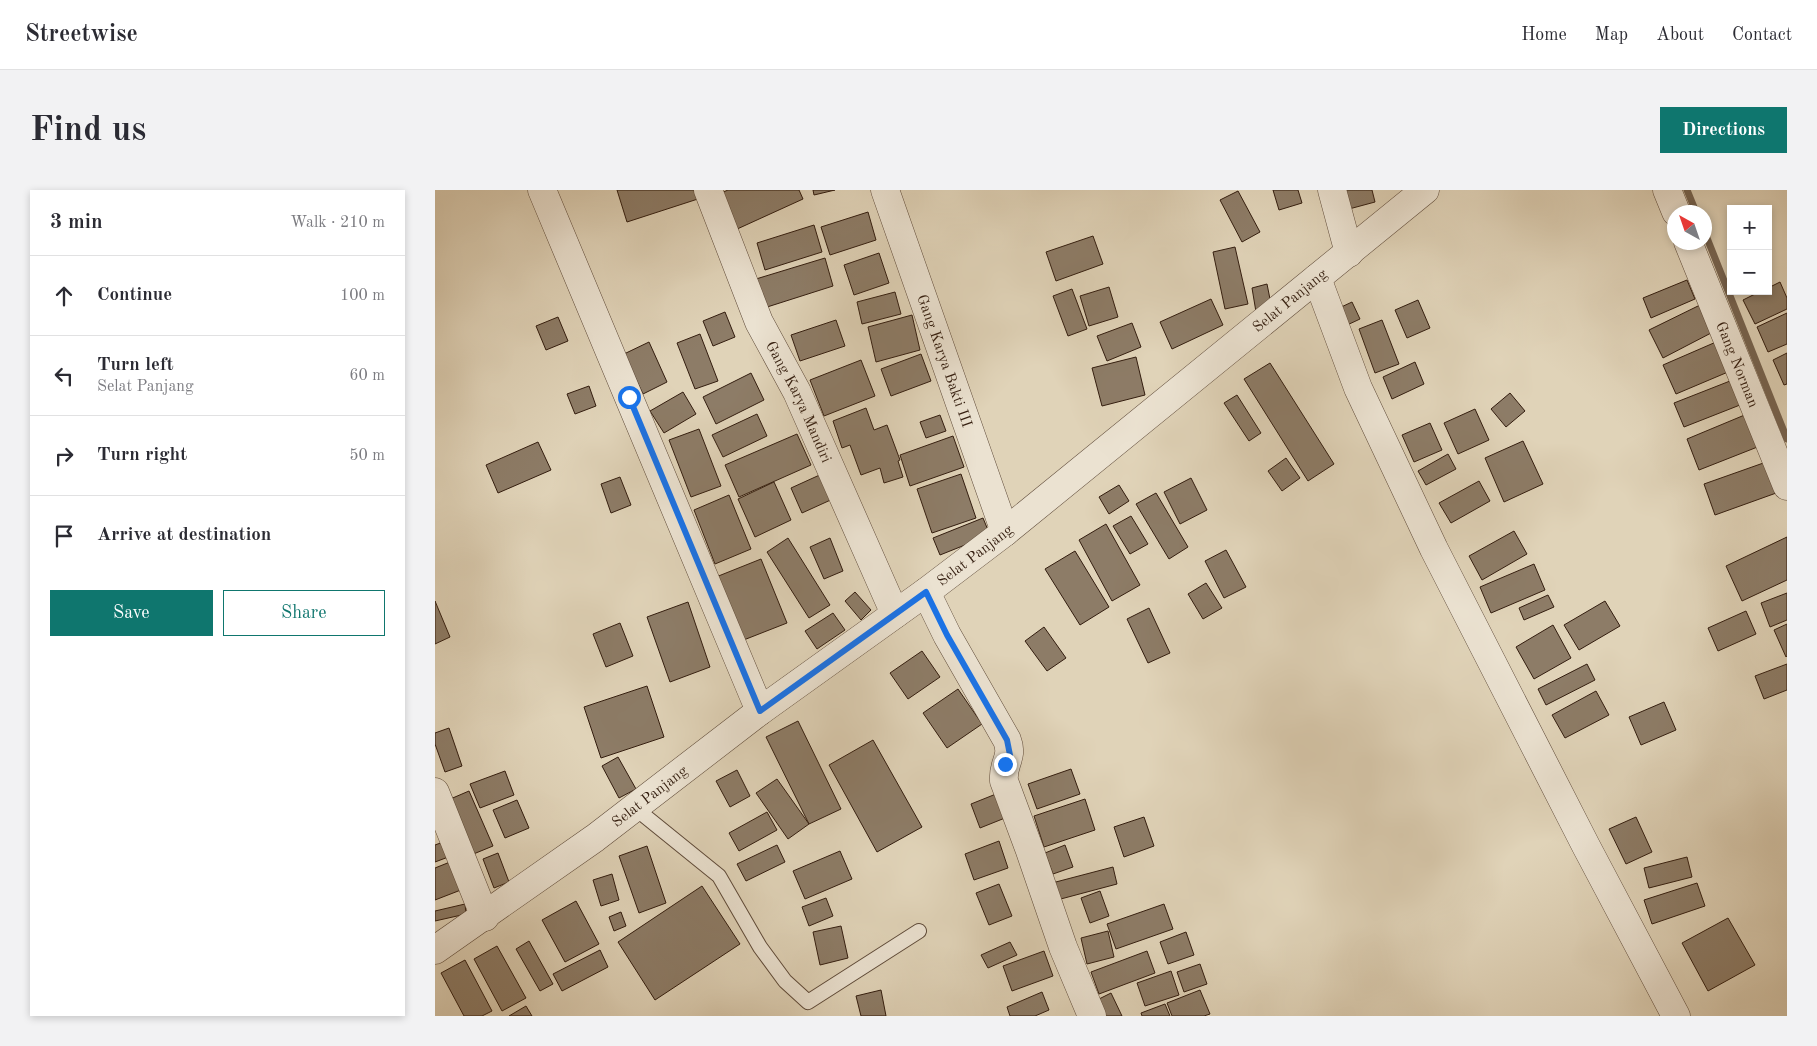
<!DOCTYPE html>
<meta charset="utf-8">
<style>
body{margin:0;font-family:"Old Standard TT",serif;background:#f2f2f3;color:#2b2b33}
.controls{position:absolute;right:15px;top:15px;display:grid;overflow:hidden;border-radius:0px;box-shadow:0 2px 8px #0003}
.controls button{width:45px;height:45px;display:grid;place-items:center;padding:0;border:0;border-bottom:1px solid #e1e1e2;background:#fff;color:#2b2b33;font:25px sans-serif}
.compass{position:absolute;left:1232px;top:15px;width:45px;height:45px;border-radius:50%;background:#fff;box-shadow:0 2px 8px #0003;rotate:320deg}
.stop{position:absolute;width:15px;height:15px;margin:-11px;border:4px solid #1a73e8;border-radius:50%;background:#fff}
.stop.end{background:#1a73e8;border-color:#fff;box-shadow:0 1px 5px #0008}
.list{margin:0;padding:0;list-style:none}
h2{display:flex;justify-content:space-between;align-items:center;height:65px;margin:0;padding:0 20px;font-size:21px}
h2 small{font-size:16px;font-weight:400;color:#7c7c81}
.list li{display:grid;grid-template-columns:32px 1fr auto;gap:15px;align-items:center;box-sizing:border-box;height:80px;padding:0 20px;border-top:1px solid #e1e1e2}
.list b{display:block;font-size:19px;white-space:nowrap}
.list p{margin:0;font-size:16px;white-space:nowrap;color:#7c7c81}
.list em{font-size:16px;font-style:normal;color:#7c7c81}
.actions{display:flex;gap:10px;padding:15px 20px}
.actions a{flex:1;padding:11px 0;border:1px solid #0f766e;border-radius:0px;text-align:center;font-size:18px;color:#0f766e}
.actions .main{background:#0f766e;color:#fff}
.icon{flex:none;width:28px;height:28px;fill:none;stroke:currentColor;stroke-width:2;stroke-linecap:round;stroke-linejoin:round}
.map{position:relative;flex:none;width:1352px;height:826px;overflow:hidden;border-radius:0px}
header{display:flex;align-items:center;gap:30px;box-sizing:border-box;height:70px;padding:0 25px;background:#fff;border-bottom:1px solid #e1e1e2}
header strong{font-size:24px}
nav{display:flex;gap:28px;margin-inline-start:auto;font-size:18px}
.intro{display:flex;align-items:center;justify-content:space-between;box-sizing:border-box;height:120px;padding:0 30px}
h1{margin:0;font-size:35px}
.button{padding:12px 22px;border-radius:0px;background:#0f766e;color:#fff;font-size:18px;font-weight:700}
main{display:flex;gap:30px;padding:0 30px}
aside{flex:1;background:#fff;border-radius:0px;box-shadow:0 2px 8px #0003}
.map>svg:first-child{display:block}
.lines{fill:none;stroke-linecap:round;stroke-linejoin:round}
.stream{stroke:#776552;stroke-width:7}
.building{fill:#8d7c67;stroke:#331d0f}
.lane-casing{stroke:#5e4a39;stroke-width:16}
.street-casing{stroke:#5e4a39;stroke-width:29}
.lane{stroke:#ebe2d1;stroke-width:14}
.street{stroke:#ebe2d1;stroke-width:28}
.route{stroke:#1a73e8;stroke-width:6}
.labels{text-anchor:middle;stroke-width:4;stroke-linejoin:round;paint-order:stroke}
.street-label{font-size:15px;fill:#331d0f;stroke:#ebe2d1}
</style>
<header>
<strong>Streetwise</strong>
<nav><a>Home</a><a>Map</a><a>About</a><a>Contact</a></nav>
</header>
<div class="intro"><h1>Find us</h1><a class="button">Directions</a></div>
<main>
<aside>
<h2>3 min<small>Walk · 210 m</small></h2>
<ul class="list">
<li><svg class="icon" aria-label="ahead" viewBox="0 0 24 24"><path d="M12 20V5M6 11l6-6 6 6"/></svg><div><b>Continue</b></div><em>100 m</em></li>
<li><svg class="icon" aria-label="left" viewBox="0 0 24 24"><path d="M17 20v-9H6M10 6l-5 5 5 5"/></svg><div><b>Turn left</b><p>Selat Panjang</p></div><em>60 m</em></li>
<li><svg class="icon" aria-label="right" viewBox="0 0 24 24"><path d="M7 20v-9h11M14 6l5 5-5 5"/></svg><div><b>Turn right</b></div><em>50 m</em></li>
<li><svg class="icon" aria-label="arrive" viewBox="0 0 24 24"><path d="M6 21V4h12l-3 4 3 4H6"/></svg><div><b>Arrive at destination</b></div></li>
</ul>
<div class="actions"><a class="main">Save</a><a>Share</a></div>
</aside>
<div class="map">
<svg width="1352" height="826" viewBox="0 0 1352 826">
<rect width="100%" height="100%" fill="#e0d3b8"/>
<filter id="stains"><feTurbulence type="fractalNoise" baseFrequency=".004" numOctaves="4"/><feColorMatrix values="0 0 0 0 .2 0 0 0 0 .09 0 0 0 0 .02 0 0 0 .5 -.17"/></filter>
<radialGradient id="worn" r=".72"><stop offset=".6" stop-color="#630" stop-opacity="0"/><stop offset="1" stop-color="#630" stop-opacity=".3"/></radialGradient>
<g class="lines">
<g class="stream">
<polyline points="1252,0 1261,22"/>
<polyline points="1270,43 1352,249"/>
</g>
</g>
<g class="building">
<polygon points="182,0 267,0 269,7 192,32"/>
<polygon points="293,0 364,0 368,9 300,40 284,4"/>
<polygon points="378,0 400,0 379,5"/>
<polygon points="838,0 863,0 867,13 844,20"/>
<polygon points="909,0 937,0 940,12 914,19"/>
<polygon points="803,1 825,42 807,52 785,10"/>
<polygon points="433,22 441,50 395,65 386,37"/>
<polygon points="379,35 387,62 330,80 322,53"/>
<polygon points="658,46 668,74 621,91 611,62"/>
<polygon points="800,57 813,114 790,119 778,62"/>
<polygon points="444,63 454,93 419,105 409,75"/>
<polygon points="390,68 398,96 329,118 321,89"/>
<polygon points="1252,90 1260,109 1216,128 1208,108"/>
<polygon points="1345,92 1352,108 1352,119 1320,134 1308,110 1326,101 1333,101 1333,98"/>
<polygon points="832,94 837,119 821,122 817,98"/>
<polygon points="674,97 683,127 654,136 645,106"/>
<polygon points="637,99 652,139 633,146 618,106"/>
<polygon points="460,102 466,124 427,134 422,112"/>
<polygon points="776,109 788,135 737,159 725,132"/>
<polygon points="983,110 995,138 972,148 960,120"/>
<polygon points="917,112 925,129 910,136 902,119"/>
<polygon points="1265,115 1278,142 1228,168 1214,140"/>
<polygon points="290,122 300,147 278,156 268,131"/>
<polygon points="1352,123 1352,154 1333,162 1322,137"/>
<polygon points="477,125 485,160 441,172 433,137"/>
<polygon points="123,127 133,151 111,160 101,136"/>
<polygon points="401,130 410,156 365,171 356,145"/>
<polygon points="947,130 964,174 940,183 924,139"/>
<polygon points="697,133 706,157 672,171 662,146"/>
<polygon points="265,144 283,191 260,199 242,153"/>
<polygon points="214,152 232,192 208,204 189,164"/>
<polygon points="1281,152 1293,182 1241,204 1228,175"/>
<polygon points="1352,163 1352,194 1349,195 1338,170"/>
<polygon points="486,164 496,191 456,206 446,179"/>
<polygon points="701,167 710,205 667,216 657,178"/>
<polygon points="426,170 440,206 389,226 375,190"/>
<polygon points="980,172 989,194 957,209 948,187"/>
<polygon points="835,173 899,274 873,291 809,189"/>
<polygon points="316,183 329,210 281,234 268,207"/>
<polygon points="1295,191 1305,215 1249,237 1239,213"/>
<polygon points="154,196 161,216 140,224 132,204"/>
<polygon points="248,202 261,224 229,243 215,221"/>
<polygon points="1075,203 1090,221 1071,237 1056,219"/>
<polygon points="802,205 826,243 814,251 789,213"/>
<polygon points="431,218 439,240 452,235 465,270 463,271 468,287 449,293 445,278 426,285 415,255 407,258 398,231"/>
<polygon points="1040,219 1054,250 1023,264 1009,233"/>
<polygon points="322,224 332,246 288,267 277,245"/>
<polygon points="1312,224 1325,256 1264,280 1252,249"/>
<polygon points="505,225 511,241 491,248 485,232"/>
<polygon points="995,233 1007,260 979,272 967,245"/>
<polygon points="264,239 286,296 256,307 234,250"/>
<polygon points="362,244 376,275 304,307 290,275"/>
<polygon points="518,246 529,277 475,296 465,265"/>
<polygon points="1088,251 1108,294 1069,312 1050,268"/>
<polygon points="103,252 116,280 63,303 51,275"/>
<polygon points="1013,264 1021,279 991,295 983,281"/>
<polygon points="851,268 865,288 847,301 833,281"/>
<polygon points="1334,271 1344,302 1280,325 1269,294"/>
<polygon points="389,283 400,308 367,323 356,298"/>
<polygon points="526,284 541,328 497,343 482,299"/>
<polygon points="185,287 196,315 176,323 166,294"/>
<polygon points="756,288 772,320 745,334 729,302"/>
<polygon points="1044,291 1055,311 1016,333 1004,313"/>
<polygon points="339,292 356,330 320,347 303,309"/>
<polygon points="684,295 694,311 674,324 664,307"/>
<polygon points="721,303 753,357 734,369 701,314"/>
<polygon points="294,305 316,359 280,374 259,320"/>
<polygon points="696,326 713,354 695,364 678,336"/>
<polygon points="548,328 555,345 505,365 498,348"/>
<polygon points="671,334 705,395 677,411 644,350"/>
<polygon points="1079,341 1092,364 1047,390 1034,366"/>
<polygon points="1352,347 1352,390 1307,411 1291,376"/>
<polygon points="353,348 395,415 374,428 332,362"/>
<polygon points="395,348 408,381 389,389 375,357"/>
<polygon points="791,360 811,397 789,408 770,371"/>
<polygon points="640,361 674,417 645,435 610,379"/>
<polygon points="326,369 352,433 301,453 276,389"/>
<polygon points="1099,374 1110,400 1056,423 1045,397"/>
<polygon points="771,393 787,418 768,429 753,404"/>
<polygon points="420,402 436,420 426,430 410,411"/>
<polygon points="1352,403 1352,430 1335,437 1326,413"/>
<polygon points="1113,405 1119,417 1089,430 1084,418"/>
<polygon points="0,411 15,447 0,454"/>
<polygon points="1170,411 1185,436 1144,460 1129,435"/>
<polygon points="253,412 275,477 235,492 212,427"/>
<polygon points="714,418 735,463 713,473 692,429"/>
<polygon points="1311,421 1321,444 1283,461 1273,438"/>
<polygon points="398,423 410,440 382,459 370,441"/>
<polygon points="185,433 198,466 171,477 158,444"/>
<polygon points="1352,434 1352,466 1351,467 1339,440"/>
<polygon points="1118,435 1136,468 1099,489 1081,457"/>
<polygon points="609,437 631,468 612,481 590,451"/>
<polygon points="487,461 505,487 473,509 455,483"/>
<polygon points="1152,474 1160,490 1111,515 1103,499"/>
<polygon points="1352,474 1352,500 1329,509 1320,486"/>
<polygon points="212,496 229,547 166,568 149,517"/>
<polygon points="523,499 547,534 512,558 488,523"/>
<polygon points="1161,501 1174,525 1130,548 1117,525"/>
<polygon points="1229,512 1241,540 1206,555 1194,527"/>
<polygon points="363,531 406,619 374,634 331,547"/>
<polygon points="14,538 27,576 10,582 0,554 0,543"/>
<polygon points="438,550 487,637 442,662 394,575"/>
<polygon points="183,567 201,599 184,608 167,576"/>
<polygon points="636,579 645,604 602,619 593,594"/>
<polygon points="302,580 315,606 295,617 281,591"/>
<polygon points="70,581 79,605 45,618 35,594"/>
<polygon points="342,589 374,634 353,649 321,603"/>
<polygon points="34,601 58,656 36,665 13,610"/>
<polygon points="561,604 570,628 545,638 536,614"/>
<polygon points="650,609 660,640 609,657 599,626"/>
<polygon points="82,610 94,638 70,648 58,620"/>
<polygon points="332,622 342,640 304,661 294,643"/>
<polygon points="709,627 719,656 689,667 679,637"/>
<polygon points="1201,627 1217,662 1191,674 1174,639"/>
<polygon points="11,651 16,666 0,672 0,655"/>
<polygon points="564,651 573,678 539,690 530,664"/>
<polygon points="342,655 350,672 311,691 302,674"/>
<polygon points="630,655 638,677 618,684 610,663"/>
<polygon points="212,656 231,713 204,723 184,666"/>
<polygon points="405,661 417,689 370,709 358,681"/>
<polygon points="63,663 74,692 59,698 48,669"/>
<polygon points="1252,667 1257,687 1214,698 1209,678"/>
<polygon points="20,670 31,698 0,710 0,678"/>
<polygon points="678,677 682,694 622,710 617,693"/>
<polygon points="177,684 184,710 166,716 158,690"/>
<polygon points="1262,693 1270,716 1217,734 1209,710"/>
<polygon points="564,694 577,726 554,735 541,703"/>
<polygon points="267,696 305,754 220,810 183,752"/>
<polygon points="665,701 674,726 655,733 646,708"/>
<polygon points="391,708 398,726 374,736 367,717"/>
<polygon points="141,711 164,754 130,772 107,730"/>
<polygon points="30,714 31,724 0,731 0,721"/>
<polygon points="729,714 738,739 681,759 672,734"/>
<polygon points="186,722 191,736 179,741 174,727"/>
<polygon points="1293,728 1320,775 1273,801 1247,753"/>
<polygon points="406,736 413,768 385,775 378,742"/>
<polygon points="673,741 679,767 652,774 646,748"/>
<polygon points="751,742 759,765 733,774 725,752"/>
<polygon points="94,751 118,794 105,801 81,759"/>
<polygon points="575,752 582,765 553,778 546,765"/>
<polygon points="62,756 91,808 67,821 39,769"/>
<polygon points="165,760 173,777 127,801 118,784"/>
<polygon points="609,761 618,786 577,801 568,776"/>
<polygon points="712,761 720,783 664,804 656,782"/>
<polygon points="30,770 57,821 47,826 29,826 6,783"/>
<polygon points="765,774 772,794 749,802 742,782"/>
<polygon points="736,781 744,805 710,816 702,793"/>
<polygon points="446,800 451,826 426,826 421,806"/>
<polygon points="765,800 775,824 769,826 737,826 732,813"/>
<polygon points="607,802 614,820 600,826 575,826 572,817"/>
<polygon points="676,803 687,826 669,826 662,810"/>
<polygon points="730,814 735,826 707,826 706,823"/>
<polygon points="91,816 97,826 74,826"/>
</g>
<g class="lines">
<defs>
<polyline id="lane" points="200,618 284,686 325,757 350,791 373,812 484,741"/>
<g id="street">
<polyline points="107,0 325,521"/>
<path id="s1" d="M273,0L324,132L362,202L460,424"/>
<path id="s2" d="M450,0L570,342"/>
<polyline points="897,0 914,63"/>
<polyline points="1232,0 1241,22"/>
<path id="s3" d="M1253,52L1352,296"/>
<polyline points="882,88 923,198 999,359 1151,656 1241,826"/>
<path d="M491,402L512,445L572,550C579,568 567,573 569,591L595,661L628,757L657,826"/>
<polyline points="0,602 50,727"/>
<path id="s4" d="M0,760L160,648L325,521L491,402L570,342L990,0"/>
</g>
</defs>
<use href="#lane" class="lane-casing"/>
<use href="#street" class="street-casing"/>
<use href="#lane" class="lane"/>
<use href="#street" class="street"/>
</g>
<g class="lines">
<polyline class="route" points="194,207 325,521 491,402 512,445 572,550 575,565 570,574"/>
</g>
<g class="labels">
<g class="street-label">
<text dy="5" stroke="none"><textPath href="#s4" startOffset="1074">Selat Panjang</textPath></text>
<text dy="5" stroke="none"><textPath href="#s2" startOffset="181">Gang Karya Bakti III</textPath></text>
<text dy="5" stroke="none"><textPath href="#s3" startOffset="132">Gang Norman</textPath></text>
<text dy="5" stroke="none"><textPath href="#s1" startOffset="231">Gang Karya Mandiri</textPath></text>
<text dy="5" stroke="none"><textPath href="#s4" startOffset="669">Selat Panjang</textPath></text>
<text dy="5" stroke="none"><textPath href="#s4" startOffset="264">Selat Panjang</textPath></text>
</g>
</g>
<rect width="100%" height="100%" filter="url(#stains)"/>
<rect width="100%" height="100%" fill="url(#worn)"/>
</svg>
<div class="controls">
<button>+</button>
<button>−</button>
</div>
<svg class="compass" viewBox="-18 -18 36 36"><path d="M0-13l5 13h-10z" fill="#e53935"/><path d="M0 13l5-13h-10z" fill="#7c7c81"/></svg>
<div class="stop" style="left:194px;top:207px"></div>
<div class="stop end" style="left:570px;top:574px"></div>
</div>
</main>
